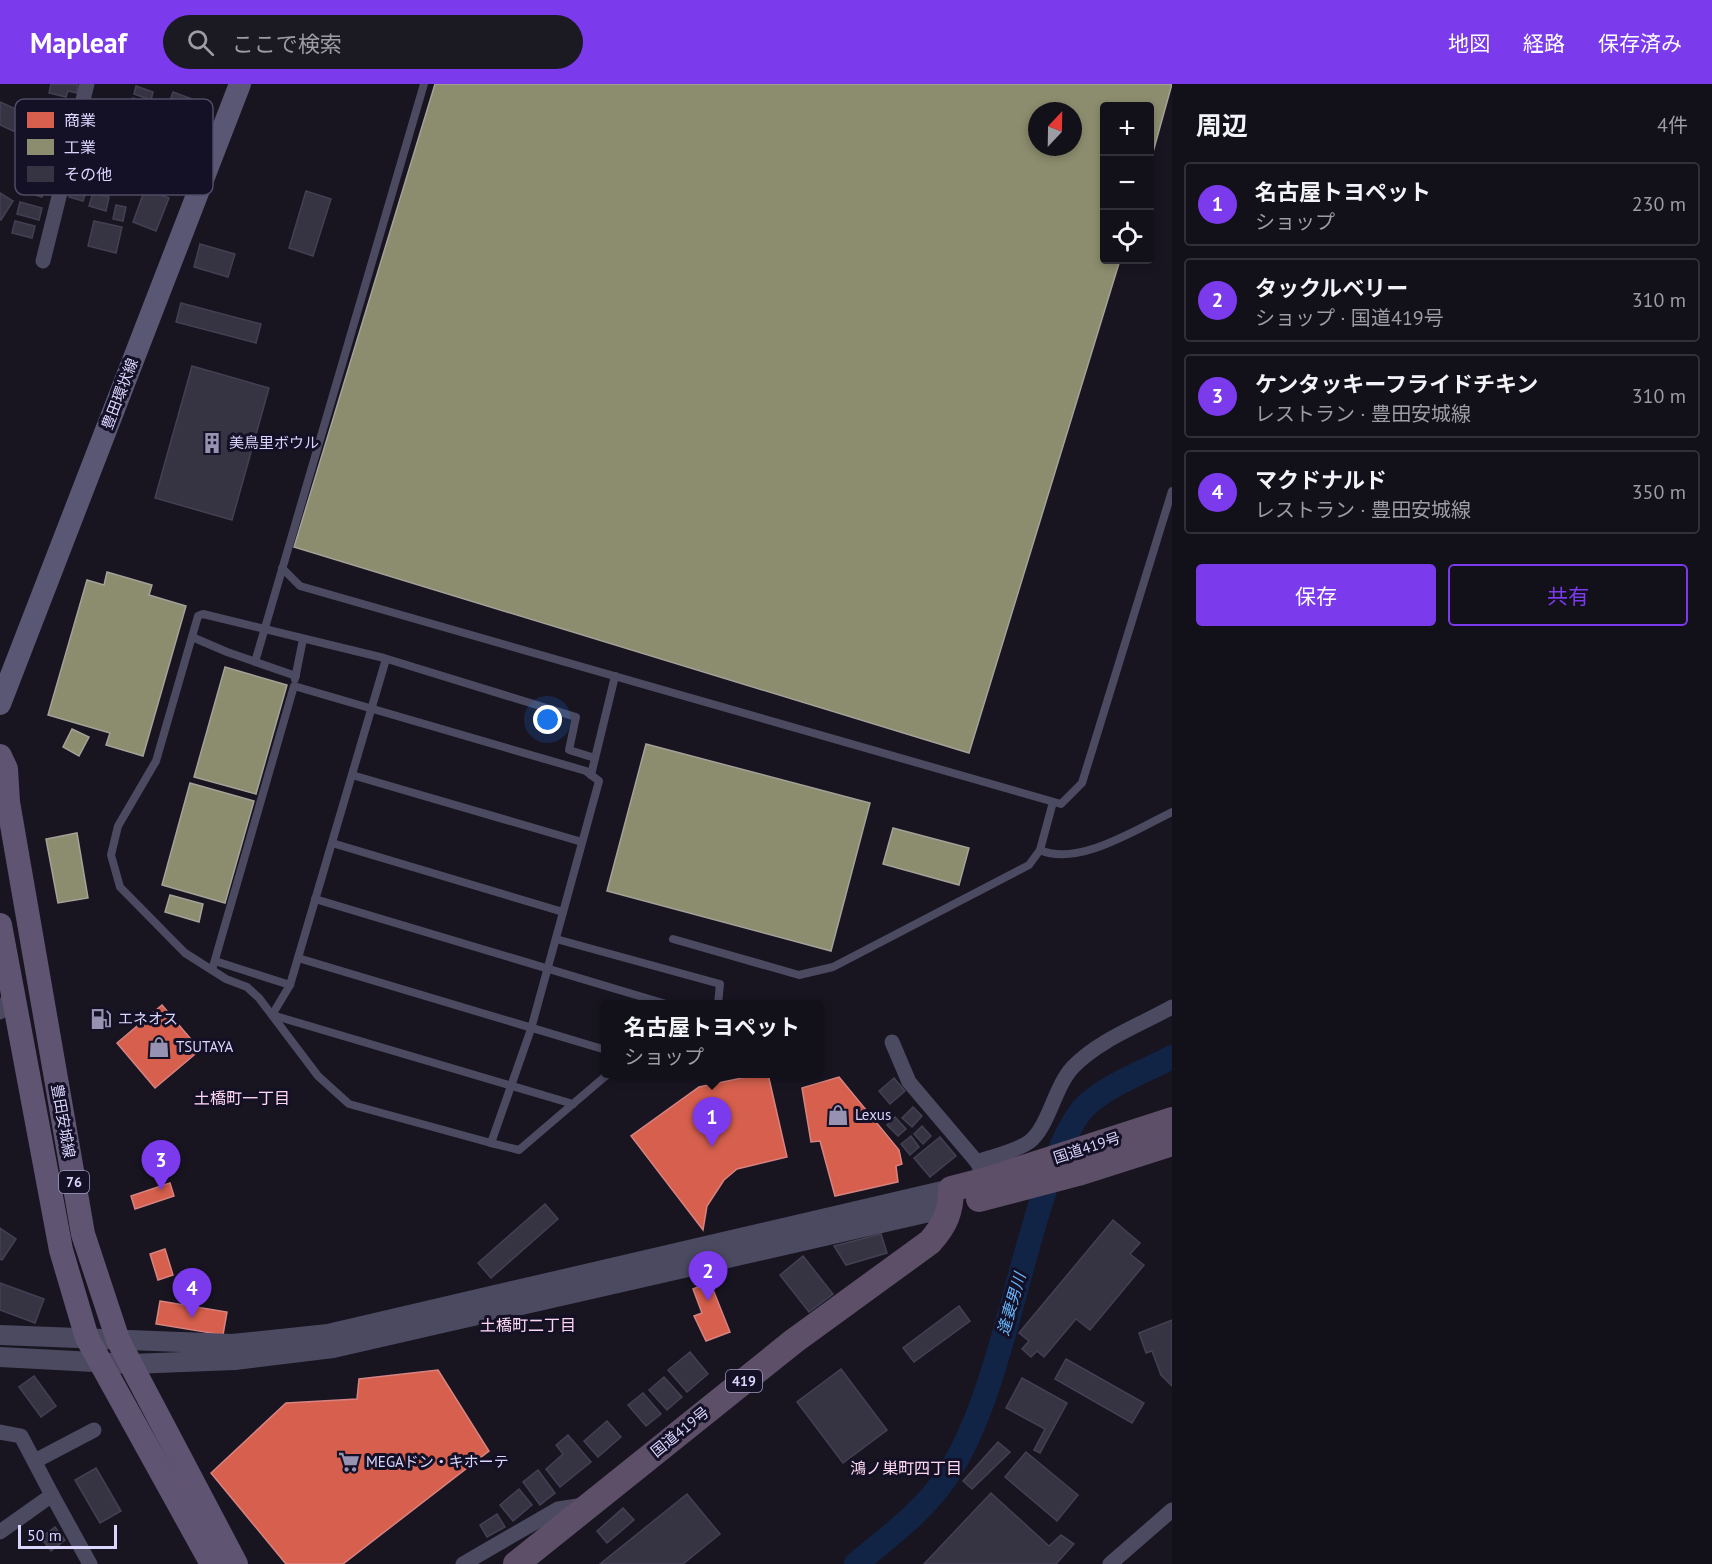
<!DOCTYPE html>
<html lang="ja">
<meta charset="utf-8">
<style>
body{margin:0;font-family:"PT Sans","Noto Sans JP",sans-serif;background:#1b1922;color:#f1f3f6}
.controls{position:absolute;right:18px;top:18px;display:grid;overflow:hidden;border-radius:6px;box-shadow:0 3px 9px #0003}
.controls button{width:54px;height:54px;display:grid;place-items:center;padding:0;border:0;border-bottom:2px solid #313038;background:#121019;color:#f1f3f6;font:30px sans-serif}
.compass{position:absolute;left:1028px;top:18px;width:54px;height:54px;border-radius:50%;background:#121019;box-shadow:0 3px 9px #0003;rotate:22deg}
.scale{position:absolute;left:18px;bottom:15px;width:99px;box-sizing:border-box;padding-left:6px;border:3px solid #dbd6fe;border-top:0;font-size:16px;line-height:21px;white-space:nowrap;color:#dbd6fe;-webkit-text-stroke:4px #141026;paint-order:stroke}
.you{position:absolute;left:548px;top:636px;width:21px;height:21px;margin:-15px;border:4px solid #fff;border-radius:50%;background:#1a73e8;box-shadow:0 0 0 9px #1a73e833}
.badge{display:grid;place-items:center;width:39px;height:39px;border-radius:50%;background:#7c3aed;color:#fff;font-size:20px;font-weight:700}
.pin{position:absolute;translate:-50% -50px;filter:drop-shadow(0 2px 3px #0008)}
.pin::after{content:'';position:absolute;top:32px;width:21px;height:18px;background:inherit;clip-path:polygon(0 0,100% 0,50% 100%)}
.popup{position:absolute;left:601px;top:916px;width:222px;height:78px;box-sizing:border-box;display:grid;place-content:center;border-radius:6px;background:#121019;filter:drop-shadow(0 2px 4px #0005);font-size:20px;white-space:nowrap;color:#9c9da2}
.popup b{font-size:22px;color:#f1f3f6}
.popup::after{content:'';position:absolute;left:50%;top:100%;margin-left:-12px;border:12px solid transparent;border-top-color:#121019}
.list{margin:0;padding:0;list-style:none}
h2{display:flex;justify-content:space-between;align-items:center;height:78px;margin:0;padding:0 24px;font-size:26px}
h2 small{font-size:20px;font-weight:400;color:#9c9da2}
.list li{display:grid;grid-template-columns:39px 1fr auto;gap:18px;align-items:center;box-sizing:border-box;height:84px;margin:0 12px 12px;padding:0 12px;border:2px solid #313038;border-radius:6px}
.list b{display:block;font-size:22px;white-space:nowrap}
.list p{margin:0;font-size:20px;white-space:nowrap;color:#9c9da2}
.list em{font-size:20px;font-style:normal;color:#9c9da2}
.actions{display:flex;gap:12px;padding:18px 24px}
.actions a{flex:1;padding:14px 0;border:2px solid #7c3aed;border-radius:6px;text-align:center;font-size:21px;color:#7c3aed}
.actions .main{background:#7c3aed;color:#fff}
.icon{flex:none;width:33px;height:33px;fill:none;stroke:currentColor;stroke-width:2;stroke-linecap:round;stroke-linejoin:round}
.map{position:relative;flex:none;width:1172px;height:1480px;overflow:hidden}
header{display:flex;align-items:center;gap:36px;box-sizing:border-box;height:84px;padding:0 30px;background:#7c3aed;color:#fff}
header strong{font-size:28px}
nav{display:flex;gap:33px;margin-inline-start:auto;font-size:21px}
.search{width:420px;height:54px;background:#1b1922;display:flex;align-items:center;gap:15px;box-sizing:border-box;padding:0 21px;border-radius:33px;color:#9c9da2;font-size:22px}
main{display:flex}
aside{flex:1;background:#121019}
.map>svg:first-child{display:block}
.shops{fill:#d6604d;stroke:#d88382;stroke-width:1.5}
.industry{fill:#8c8c6e;stroke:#a4a299;stroke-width:1.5;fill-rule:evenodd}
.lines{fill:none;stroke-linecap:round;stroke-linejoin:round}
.river{stroke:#112446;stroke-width:24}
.building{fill:#363343;stroke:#444054;stroke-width:1.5}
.service{stroke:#4b4a61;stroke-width:8}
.minor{stroke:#4b4a61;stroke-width:15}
.tertiary{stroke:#4b4a61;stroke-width:20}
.secondary{stroke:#595773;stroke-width:22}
.primary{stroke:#5f5472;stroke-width:24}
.trunk{stroke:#5e4f69;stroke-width:26}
.labels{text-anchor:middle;stroke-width:6;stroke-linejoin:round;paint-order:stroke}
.shield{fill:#141026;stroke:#9f9bbd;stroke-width:1.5}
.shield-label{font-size:14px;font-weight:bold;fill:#dbd6fe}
.street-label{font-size:15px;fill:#dbd6fe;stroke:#141026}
.poi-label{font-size:15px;fill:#dbd6fe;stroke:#141026;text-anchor:start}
.neighbourhood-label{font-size:16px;fill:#fed8f0;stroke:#141026}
.water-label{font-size:16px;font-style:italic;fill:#67b6fa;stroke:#141026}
.key{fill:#141026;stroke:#504b67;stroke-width:1.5}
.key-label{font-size:16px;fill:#dbd6fe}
</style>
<header>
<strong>Mapleaf</strong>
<div class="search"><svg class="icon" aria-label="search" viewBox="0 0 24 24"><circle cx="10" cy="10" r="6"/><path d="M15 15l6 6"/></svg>ここで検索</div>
<nav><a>地図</a><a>経路</a><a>保存済み</a></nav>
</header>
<main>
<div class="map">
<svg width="1172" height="1480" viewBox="0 0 1172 1480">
<rect width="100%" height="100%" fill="#181521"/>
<g class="shops">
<polygon points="162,921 200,966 155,1004 117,959"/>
<polygon points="761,990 768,990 787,1073 737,1085 724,1096 707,1122 703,1146 631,1052 699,1003"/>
<polygon points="839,993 899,1066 902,1080 896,1082 898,1098 835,1112 820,1057 811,1058 802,1004"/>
<polygon points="170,1099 174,1112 135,1125 131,1112"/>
<polygon points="165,1165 173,1191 158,1196 150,1170"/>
<polygon points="710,1198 730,1248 706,1257 694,1232 702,1229 693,1205"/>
<polygon points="160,1217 227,1228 223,1251 156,1240"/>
<polygon points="438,1286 489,1367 343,1480 286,1480 211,1389 286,1319 357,1315 359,1295"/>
</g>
<g class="industry">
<path d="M435,0H1172L1150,79V22H1104V176H1120L969,669L294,463ZM1037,27H1073V63H1037Z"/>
<polygon points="107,488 152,501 149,511 186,522 143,672 106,661 110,649 48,631 87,496 104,501"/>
<polygon points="225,583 287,601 256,710 194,693"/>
<polygon points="72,645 89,653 79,672 63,663"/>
<polygon points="646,660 870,719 831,867 607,807"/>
<polygon points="190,699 254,717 225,819 162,801"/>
<polygon points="893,744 969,764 959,801 883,780"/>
<polygon points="77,749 88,814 58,819 46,755"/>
<polygon points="170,811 203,820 199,838 165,828"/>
</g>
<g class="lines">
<path class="river" d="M856,1480C888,1453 924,1427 947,1392C989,1328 1009,1226 1031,1152C1041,1117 1059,1054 1082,1026C1100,1004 1146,987 1172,973"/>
</g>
<g class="building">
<polygon points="51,0 73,0 78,1 77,9 68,7 66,13 49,9"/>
<polygon points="136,2 153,8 151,16 134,10"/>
<polygon points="173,8 192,15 185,35 166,28"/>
<polygon points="133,14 153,24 146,37 126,27"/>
<polygon points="0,18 29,31 20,50 0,41"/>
<polygon points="97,22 143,44 133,67 86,46"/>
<polygon points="171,40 186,43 181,64 166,61"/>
<polygon points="79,64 93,71 89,81 75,75"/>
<polygon points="139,67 157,73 151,90 133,84"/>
<polygon points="30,72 52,77 49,90 27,84"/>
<polygon points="102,74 115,80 111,90 97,85"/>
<polygon points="122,84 136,91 129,104 115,98"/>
<polygon points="25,94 45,100 42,113 22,107"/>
<polygon points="74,99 87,104 83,117 69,113"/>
<polygon points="145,105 169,114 156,147 133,138"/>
<polygon points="306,107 331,115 313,172 289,164"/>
<polygon points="0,109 13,117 1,136 0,135"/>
<polygon points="93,109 109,113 106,127 89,122"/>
<polygon points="20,118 42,124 39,136 17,130"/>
<polygon points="116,121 126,123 123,137 113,135"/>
<polygon points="15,137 35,142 32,154 12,149"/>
<polygon points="94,137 122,143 116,169 88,162"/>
<polygon points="200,160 235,170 228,193 194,183"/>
<polygon points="181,219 261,240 256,259 176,238"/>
<polygon points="192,282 269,304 232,436 155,414"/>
<polygon points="894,994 905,1007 890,1020 879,1007"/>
<polygon points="913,1023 922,1032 912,1043 902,1034"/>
<polygon points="895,1033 906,1045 898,1052 887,1041"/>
<polygon points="922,1042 931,1052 923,1060 914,1050"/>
<polygon points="911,1052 919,1063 910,1071 901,1060"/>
<polygon points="940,1053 956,1072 930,1093 914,1074"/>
<polygon points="545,1120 558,1135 491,1194 478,1179"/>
<polygon points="1113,1136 1140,1159 1130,1170 1144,1181 1090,1246 1076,1235 1044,1273 1037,1267 1031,1273 1022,1265 1029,1257 1019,1249"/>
<polygon points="0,1144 16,1155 2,1176 0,1175"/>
<polygon points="881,1150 887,1169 846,1181 834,1162"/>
<polygon points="803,1172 833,1210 809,1228 780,1191"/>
<polygon points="0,1199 44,1215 35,1239 0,1226"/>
<polygon points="959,1222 970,1237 914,1278 903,1264"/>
<polygon points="1172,1236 1172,1302 1161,1291 1152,1267 1146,1269 1139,1249"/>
<polygon points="690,1268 708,1290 687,1308 668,1286"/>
<polygon points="1066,1275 1144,1319 1132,1339 1055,1295"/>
<polygon points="841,1285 887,1346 843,1379 797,1318"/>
<polygon points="34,1292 56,1322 41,1333 19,1303"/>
<polygon points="664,1293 682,1313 667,1326 649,1306"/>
<polygon points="1022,1294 1067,1319 1040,1369 1034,1366 1045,1345 1006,1324"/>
<polygon points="643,1309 661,1330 646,1342 628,1321"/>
<polygon points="607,1337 621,1353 598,1373 584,1357"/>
<polygon points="568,1351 591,1378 560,1403 546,1385 563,1370 556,1361"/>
<polygon points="998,1358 1010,1368 972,1405 963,1397"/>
<polygon points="1026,1368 1078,1411 1057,1437 1005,1393"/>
<polygon points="96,1384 121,1427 100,1439 75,1396"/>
<polygon points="538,1386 555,1409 540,1421 523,1398"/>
<polygon points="519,1405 532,1421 513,1437 500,1421"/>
<polygon points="991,1409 1049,1462 1061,1451 1074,1460 1056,1480 924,1480"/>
<polygon points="687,1410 720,1450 683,1480 600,1480"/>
<polygon points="623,1424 634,1436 607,1459 597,1447"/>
<polygon points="497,1430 505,1443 487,1453 480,1441"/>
<polygon points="55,1443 65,1456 51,1467 41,1454"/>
</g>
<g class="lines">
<g class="service">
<polyline points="282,484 300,502 1061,720 1082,699 1172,407"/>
<polyline points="192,553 227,568 296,592"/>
<polyline points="255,578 424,0"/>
<polyline points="295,595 303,555"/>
<polyline points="352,691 582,758"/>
<polyline points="591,691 615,592"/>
<polyline points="332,759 563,828"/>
<polyline points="1040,766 1053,718"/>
<polyline points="315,815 666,920"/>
<polyline points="556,855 720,900 718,920"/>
<path d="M673,855L799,891L833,883L1029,781L1040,766C1078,783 1137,745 1172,728"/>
<polyline points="298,874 606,966"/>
<polyline points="215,877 290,901 386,575"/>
<polyline points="212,886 294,602 586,687 599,697 531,945 491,1059 349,1020 318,992 259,914 247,903 226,895 185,869 120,803 111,771 118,742 156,677 198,532 203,530 384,574 576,633 569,666 595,674"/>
<polyline points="290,901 272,931 573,1020"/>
<polyline points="491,1059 519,1066 608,990"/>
</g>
<g class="minor">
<polyline points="43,177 87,0"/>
<polyline points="0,928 12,910"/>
<polyline points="892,958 909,998 977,1078"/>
<path d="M986,1096L977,1078C992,1072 1015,1068 1029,1058C1049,1043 1054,1003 1073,983C1099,956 1140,941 1172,923"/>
<polyline points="0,1348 21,1352 52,1411"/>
<polyline points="35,1377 94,1346"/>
<polyline points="0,1448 52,1411 90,1480"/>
<polyline points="463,1480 558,1425 584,1421"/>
<polyline points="1110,1480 1172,1426"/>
</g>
<g class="tertiary">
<polyline points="0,1251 232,1260 328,1250 951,1105"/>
<polyline points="0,1273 131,1280 235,1276 333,1264 951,1123"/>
</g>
<polyline class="secondary" points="0,620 240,0"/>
<g class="primary">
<polyline points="0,672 6,685 8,718 83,1150 118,1256 236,1480"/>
<polyline points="0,841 61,1166 87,1254 212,1480"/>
</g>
<g class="trunk">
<polyline points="979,1115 1078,1089 1172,1059"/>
<path d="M516,1480L794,1257L930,1158C945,1141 951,1128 951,1105L986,1096L1172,1036"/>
</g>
</g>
<defs>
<symbol id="building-bare" viewBox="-9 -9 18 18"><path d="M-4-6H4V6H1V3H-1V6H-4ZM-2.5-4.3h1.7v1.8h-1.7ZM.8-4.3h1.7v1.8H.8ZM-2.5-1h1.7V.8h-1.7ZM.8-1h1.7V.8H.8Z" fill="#9792b1" stroke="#141026" stroke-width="2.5" paint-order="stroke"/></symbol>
<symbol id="fuel-bare" viewBox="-9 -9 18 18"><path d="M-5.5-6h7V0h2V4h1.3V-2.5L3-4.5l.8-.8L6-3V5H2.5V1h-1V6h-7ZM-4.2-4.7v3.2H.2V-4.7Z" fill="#9792b1" stroke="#141026" stroke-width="2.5" paint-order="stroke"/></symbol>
<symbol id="shop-bare" viewBox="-9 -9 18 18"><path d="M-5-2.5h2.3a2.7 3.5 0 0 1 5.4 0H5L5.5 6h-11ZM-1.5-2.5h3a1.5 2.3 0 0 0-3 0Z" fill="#9792b1" stroke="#141026" stroke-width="2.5" paint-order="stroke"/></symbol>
<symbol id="supermarket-bare" viewBox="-9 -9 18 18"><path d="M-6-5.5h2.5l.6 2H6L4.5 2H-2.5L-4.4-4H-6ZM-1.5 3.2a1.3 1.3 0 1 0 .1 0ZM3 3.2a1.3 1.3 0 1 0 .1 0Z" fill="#9792b1" stroke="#141026" stroke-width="2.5" paint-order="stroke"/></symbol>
</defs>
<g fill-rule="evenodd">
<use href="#building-bare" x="197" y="344" width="30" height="30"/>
<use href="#fuel-bare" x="86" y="920" width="30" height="30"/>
<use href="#shop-bare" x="144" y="948" width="30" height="30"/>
<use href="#shop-bare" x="823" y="1016" width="30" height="30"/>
<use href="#supermarket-bare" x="334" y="1363" width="30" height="30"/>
</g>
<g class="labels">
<g class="shield">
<rect x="59" y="1087" width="30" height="22" rx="4.5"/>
<rect x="726" y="1286" width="36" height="22" rx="4.5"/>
</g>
<g class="shield-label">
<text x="74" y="1103">76</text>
<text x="744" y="1302">419</text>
</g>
<g class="street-label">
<text transform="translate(120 310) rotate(-69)" y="5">豊田環状線</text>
<text transform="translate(63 1037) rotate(80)" y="5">豊田安城線</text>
<text transform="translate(1087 1064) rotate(-18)" y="5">国道419号</text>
<text transform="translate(680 1348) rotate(-39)" y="5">国道419号</text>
</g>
<g class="poi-label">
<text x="229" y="364">美鳥里ボウル</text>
<text x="118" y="940">エネオス</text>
<text x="176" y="968">TSUTAYA</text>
<text x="855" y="1036">Lexus</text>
<text x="366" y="1383">MEGAドン・キホーテ</text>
</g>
<g class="neighbourhood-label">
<text x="242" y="1020">土橋町一丁目</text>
<text x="528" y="1247">土橋町二丁目</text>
<text x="906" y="1390">鴻ノ巣町四丁目</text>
</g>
<g class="water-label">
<text transform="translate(1011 1220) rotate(-74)" y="6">逢妻男川</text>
</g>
</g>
<rect x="15" y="15" width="198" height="96" rx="9" class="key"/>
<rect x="27" y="28" width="27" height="16" fill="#d6604d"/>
<rect x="27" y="55" width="27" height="16" fill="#8c8c6e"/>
<rect x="27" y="82" width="27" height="16" fill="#363343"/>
<g class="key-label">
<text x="64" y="42">商業</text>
<text x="64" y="69">工業</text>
<text x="64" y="96">その他</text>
</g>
</svg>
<div class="controls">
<button>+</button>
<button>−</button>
<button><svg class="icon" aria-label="locate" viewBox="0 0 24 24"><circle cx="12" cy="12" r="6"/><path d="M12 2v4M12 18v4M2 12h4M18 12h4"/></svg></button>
</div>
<svg class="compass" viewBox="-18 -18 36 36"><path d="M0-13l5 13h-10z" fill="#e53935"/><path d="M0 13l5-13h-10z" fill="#9c9da2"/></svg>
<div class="scale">50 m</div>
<div class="you"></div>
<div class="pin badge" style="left:712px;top:1063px">1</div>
<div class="popup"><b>名古屋トヨペット</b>ショップ</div>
<div class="pin badge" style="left:708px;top:1217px">2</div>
<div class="pin badge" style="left:161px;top:1106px">3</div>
<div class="pin badge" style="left:192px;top:1234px">4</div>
</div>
<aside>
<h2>周辺<small>4件</small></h2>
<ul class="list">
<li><span class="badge">1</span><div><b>名古屋トヨペット</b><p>ショップ</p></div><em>230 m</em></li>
<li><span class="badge">2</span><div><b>タックルベリー</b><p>ショップ · 国道419号</p></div><em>310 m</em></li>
<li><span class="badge">3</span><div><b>ケンタッキーフライドチキン</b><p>レストラン · 豊田安城線</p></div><em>310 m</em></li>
<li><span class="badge">4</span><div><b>マクドナルド</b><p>レストラン · 豊田安城線</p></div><em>350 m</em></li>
</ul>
<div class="actions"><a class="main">保存</a><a>共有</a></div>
</aside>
</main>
